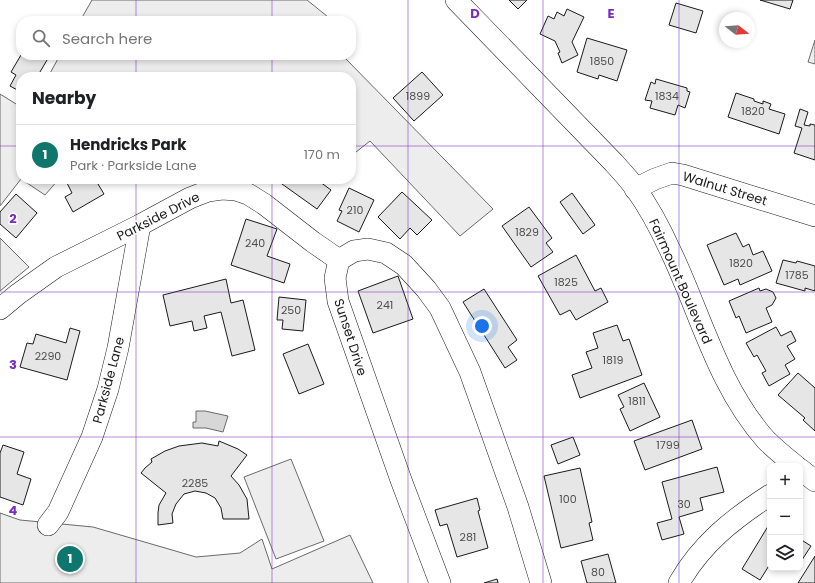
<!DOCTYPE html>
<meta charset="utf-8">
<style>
body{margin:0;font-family:Poppins,sans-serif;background:#f2f2f2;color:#202124}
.controls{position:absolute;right:12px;bottom:12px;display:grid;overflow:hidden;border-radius:8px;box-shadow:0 2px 6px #0003}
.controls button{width:36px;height:36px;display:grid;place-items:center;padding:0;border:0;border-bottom:1px solid #e0e0e0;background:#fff;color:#202124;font:20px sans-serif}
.compass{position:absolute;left:719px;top:12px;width:36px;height:36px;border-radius:50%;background:#fff;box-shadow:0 2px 6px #0003;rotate:107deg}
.you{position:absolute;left:482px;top:326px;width:14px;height:14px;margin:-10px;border:3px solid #fff;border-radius:50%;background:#1a73e8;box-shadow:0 0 0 6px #1a73e833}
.badge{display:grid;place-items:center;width:26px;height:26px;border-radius:50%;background:#0f766e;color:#fff;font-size:13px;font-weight:700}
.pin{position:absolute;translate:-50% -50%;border:2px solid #fff;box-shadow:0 1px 4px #0006}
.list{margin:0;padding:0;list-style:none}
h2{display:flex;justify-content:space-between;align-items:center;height:52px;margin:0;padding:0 16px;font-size:17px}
h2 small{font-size:13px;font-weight:400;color:#757577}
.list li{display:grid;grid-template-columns:26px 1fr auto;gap:12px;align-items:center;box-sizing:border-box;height:60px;padding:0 16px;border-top:1px solid #e0e0e0}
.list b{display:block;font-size:15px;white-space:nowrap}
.list p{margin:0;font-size:13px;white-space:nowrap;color:#757577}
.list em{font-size:13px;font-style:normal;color:#757577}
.icon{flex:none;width:22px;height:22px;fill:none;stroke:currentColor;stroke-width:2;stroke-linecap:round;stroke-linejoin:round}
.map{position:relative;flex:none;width:815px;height:583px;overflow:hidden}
.search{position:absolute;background:#fff;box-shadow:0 2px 6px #0003;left:16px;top:16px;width:340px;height:44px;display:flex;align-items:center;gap:10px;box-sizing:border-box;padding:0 14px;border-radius:16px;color:#757577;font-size:15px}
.panel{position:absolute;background:#fff;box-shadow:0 2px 6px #0003;left:16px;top:72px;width:340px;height:112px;border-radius:16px}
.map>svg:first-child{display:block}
.built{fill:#ededed;stroke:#6a6a6a}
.water{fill:#d7d7d7;stroke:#6a6a6a}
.building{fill:#e6e6e6;stroke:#1a1a1a}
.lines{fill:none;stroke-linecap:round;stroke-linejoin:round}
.minor-casing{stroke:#1a1a1a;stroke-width:22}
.minor{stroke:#fff;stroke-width:21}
.grid{fill:none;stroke:#7b2cbf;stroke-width:1;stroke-opacity:0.55}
.labels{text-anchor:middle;stroke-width:3;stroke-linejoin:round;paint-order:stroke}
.number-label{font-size:11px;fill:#4d4d4d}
.street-label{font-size:13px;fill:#1a1a1a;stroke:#fff}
.grid-label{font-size:13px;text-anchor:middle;font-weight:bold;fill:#7b2cbf;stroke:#fff;stroke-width:3;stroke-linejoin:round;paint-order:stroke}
</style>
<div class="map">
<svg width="815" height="583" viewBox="0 0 815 583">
<rect width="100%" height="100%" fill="#fff"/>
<g class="built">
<polygon points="92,0 307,0 333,21 80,21"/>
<polygon points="815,40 815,64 808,62"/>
<polygon points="60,55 345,55 345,58 493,209 460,236 370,141 351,156 351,77 48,77"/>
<polygon points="0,94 21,107 21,179 59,179 45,195 21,179 0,206"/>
<polygon points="0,238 29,267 0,291"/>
<polygon points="291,459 324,541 276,559 244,477"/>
<polygon points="0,513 20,520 93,527 196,557 240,553 262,539 272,569 350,535 373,583 0,583"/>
</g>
<polygon class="water" points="196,411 205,411 228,416 223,432 206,428 193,428 193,422 196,422"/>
<g class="building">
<polygon points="509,0 527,0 518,9"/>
<polygon points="760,0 793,0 790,9"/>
<polygon points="676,3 703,11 696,33 669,25"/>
<polygon points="567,9 584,17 572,42 578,55 562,63 558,53 560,52 555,41 540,34 548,16 554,19 557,12 564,16"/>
<polygon points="48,17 55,21 46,21"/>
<polygon points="587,38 627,50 617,81 599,75 598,79 577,72"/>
<polygon points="21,55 50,55 37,77 21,77 21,92 10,86 16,75 11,72"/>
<polygon points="422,72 443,95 414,121 393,98"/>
<polygon points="656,79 687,88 687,91 690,92 685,108 678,105 675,115 650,108 652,101 645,100 651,82 655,84"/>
<polygon points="736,93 754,99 754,101 763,104 763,101 771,104 769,109 785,114 779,134 728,117"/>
<polygon points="800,109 808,112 804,125 810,126 810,124 815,125 815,160 794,153 802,128 795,126"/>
<polygon points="69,179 107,179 98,184 104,194 73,212 65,197 72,193 66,181"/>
<polygon points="275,179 316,179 331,190 317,209"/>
<polygon points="349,188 374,200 359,232 337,221 342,211 339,210"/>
<polygon points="402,192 432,220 417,235 410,228 400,239 378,217"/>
<polygon points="572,193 595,225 583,234 560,202"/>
<polygon points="16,194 37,213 16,238 0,224 0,212"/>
<polygon points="529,207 552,238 546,243 553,252 531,267 502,226"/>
<polygon points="246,219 277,229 267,256 290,264 284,283 231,265"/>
<polygon points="736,233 743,247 749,244 753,255 763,251 772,271 740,285 738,279 724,285 707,245"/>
<polygon points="576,255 595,291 601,288 608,302 576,320 570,310 560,315 538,276"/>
<polygon points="783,260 796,263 797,261 815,266 815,291 805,288 805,291 776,283"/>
<polygon points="398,276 413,319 373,333 358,291"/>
<polygon points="226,279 231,303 243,300 255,350 232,356 221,312 204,316 207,328 194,331 192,321 170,326 163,295"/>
<polygon points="759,288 760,291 766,289 773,292 776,298 772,305 766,308 772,322 746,333 739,316 736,318 729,301"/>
<polygon points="484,289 517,340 508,347 517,360 505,368 463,302"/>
<polygon points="279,297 306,300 303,331 282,329 283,320 277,320"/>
<polygon points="617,325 623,341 629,339 642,375 580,398 572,375 592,368 586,352 598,348 593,333"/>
<polygon points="776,327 781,336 791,331 796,341 787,346 795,359 785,365 790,374 769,386 762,373 766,371 757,355 754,357 746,343"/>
<polygon points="70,328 80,331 67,380 20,367 27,343 33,344 36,334 66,343"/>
<polygon points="308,344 324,384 299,394 283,354"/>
<polygon points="798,373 815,388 815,431 803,420 805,418 778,395"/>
<polygon points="644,383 660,417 630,431 620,409 624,407 618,395"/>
<polygon points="692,420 702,449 645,470 634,441"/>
<polygon points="573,437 580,455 558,464 551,445"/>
<polygon points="219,441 238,449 247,455 231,476 239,485 247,499 249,519 223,519 221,508 215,498 206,493 195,491 184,494 176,504 172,514 173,523 158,525 158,513 159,505 166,493 141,473 145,468 152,462 151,459 165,451 179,446 202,443 218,446"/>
<polygon points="3,445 24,452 17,474 31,479 23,505 0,497 0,453"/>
<polygon points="717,467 724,492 700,498 703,510 679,517 684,534 662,540 657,523 672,519 662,482"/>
<polygon points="580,468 592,522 589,523 593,540 561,548 544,476"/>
<polygon points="477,498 480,510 478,511 488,548 457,557 447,524 440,526 435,510"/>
<polygon points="770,523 770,564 760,580 742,569"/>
<polygon points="800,539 811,546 800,563"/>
<polygon points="608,554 616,583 587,583 581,561"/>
<polygon points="815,556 815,583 798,583"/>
<polygon points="497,579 498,583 484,583"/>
</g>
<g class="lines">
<defs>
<g id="minor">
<path d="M456,0L614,163C621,171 629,179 635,188C649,207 661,230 671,252C701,315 718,386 766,440C775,449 786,458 796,466"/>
<polyline points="635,189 655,179 672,173 683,175 815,216"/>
<polyline points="0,309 18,294 56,267 140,225 190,198 208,191 222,189 236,190 248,194 264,204 313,242 339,260"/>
<polyline points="800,469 815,481"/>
<polyline points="48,525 58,512 92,437 108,389 118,348 140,225"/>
<polyline points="440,583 401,480 338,301 335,278 339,260 354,251 368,249 386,253 404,265 426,289 440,308 470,372 518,507 541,583"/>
<path d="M679,583C701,544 733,519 770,495"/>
</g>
</defs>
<use href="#minor" class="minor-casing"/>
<use href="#minor" class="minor"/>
</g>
<path class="grid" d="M136,0V21M272,0V21M408,0V583M543,0V583M679,0V583M136,55V77M272,55V77M0,146H21M351,146H815M136,179V583M272,179V583M0,292H815M0,437H815"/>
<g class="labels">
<g class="number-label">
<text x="602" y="65">1850</text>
<text x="418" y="100">1899</text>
<text x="667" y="100">1834</text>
<text x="753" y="115">1820</text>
<text x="355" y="214">210</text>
<text x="527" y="236">1829</text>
<text x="255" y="247">240</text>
<text x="741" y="267">1820</text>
<text x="797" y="279">1785</text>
<text x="566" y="286">1825</text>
<text x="385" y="309">241</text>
<text x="291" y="314">250</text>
<text x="48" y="360">2290</text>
<text x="613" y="364">1819</text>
<text x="637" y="405">1811</text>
<text x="668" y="449">1799</text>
<text x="195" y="487">2285</text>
<text x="568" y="503">100</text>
<text x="684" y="508">30</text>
<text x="468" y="541">281</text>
<text x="598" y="576">80</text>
</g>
<g class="street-label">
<text transform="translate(725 188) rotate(17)" y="5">Walnut Street</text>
<text transform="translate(158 216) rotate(-27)" y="5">Parkside Drive</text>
<text transform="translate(681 281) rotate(66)" y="5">Fairmount Boulevard</text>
<text transform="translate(351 337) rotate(72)" y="5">Sunset Drive</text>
<text transform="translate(108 380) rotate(-75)" y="5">Parkside Lane</text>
</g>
</g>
<g class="grid-label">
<text x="475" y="18">D</text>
<text x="611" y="18">E</text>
<text x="13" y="223">2</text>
<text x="13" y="369">3</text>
<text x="13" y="515">4</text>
</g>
</svg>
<div class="controls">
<button>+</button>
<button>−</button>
<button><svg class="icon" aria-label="layers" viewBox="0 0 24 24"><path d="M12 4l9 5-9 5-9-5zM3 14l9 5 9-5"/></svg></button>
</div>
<svg class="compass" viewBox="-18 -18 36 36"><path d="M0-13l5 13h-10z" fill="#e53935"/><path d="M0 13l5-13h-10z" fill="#757577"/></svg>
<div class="you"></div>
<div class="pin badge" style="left:70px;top:559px">1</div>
<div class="search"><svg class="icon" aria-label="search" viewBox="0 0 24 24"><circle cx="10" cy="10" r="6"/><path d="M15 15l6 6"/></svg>Search here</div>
<section class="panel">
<h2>Nearby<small></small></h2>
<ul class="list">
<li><span class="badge">1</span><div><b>Hendricks Park</b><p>Park · Parkside Lane</p></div><em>170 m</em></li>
</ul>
</section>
</div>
